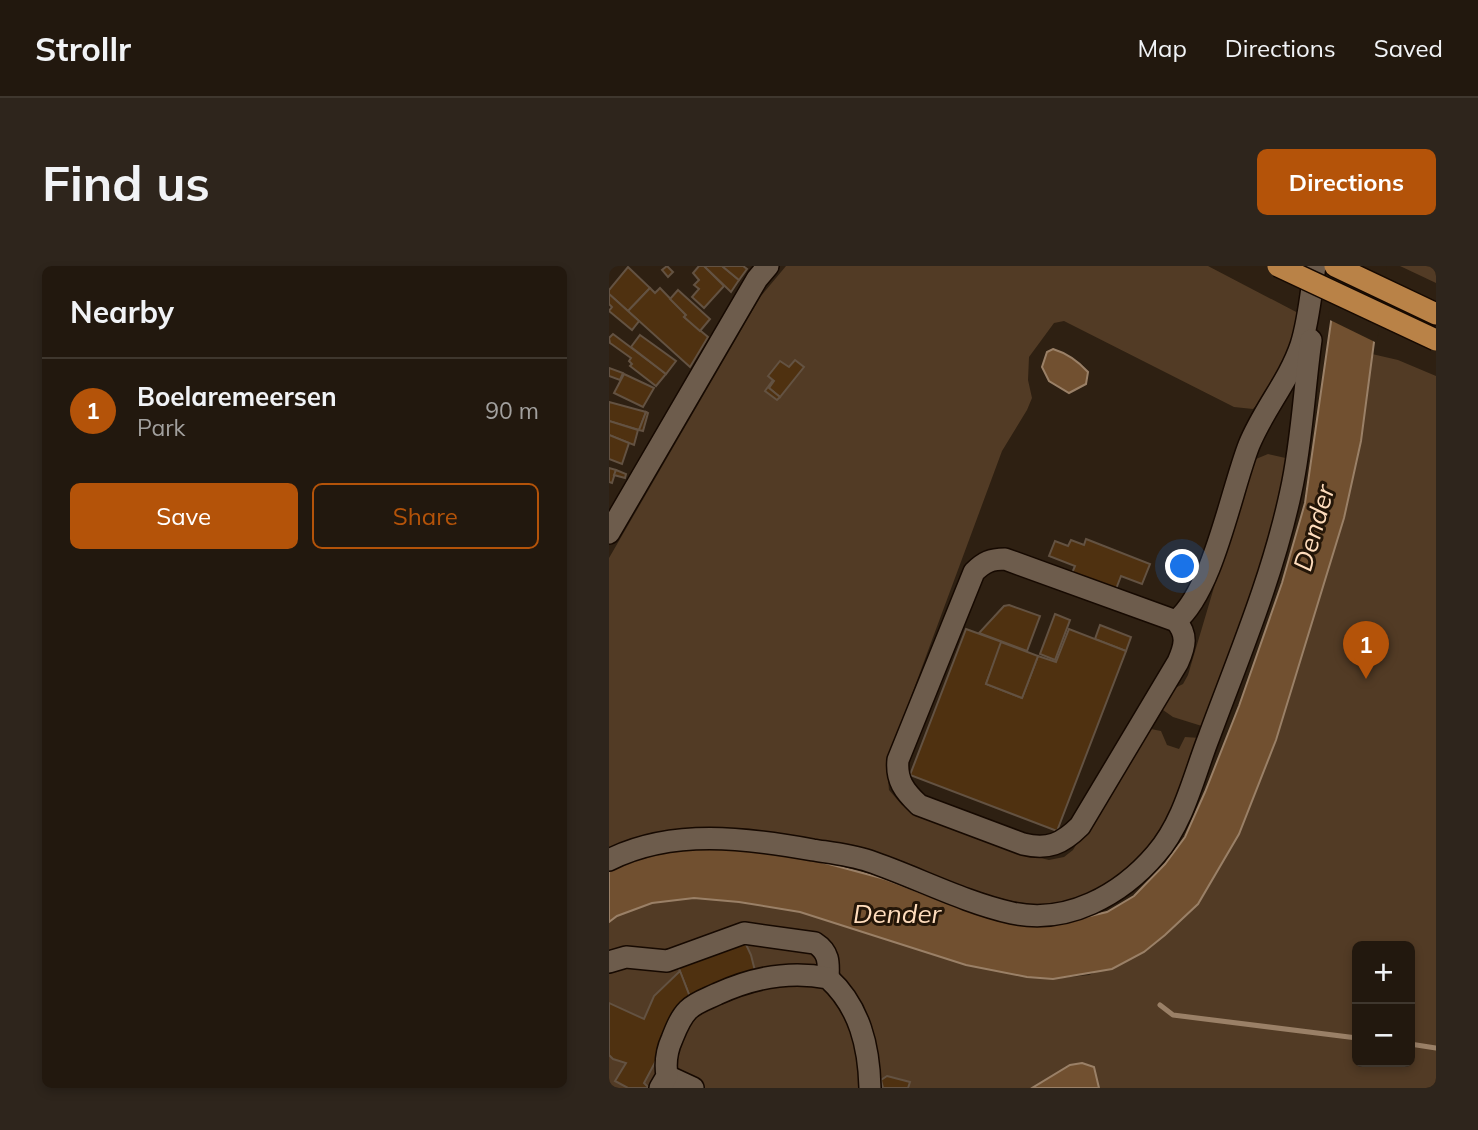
<!DOCTYPE html>
<meta charset="utf-8">
<style>
body{margin:0;font-family:Mulish,sans-serif;background:#2e251c;color:#f1f3f6}
.controls{position:absolute;right:21px;bottom:21px;display:grid;overflow:hidden;border-radius:10px;box-shadow:0 4px 10px #0003}
.controls button{width:63px;height:63px;display:grid;place-items:center;padding:0;border:0;border-bottom:2px solid #3f372e;background:#22180e;color:#f1f3f6;font:35px sans-serif}
.you{position:absolute;left:574px;top:301px;width:24px;height:24px;margin:-18px;border:5px solid #fff;border-radius:50%;background:#1a73e8;box-shadow:0 0 0 10px #1a73e833}
.badge{display:grid;place-items:center;width:46px;height:46px;border-radius:50%;background:#b45309;color:#fff;font-size:23px;font-weight:700}
.pin{position:absolute;translate:-50% -58px;filter:drop-shadow(0 2px 4px #0008)}
.pin::after{content:'';position:absolute;top:37px;width:24px;height:21px;background:inherit;clip-path:polygon(0 0,100% 0,50% 100%)}
.list{margin:0;padding:0;list-style:none}
h2{display:flex;justify-content:space-between;align-items:center;height:91px;margin:0;padding:0 28px;font-size:30px}
h2 small{font-size:23px;font-weight:400;color:#a2a09e}
.list li{display:grid;grid-template-columns:46px 1fr auto;gap:21px;align-items:center;box-sizing:border-box;height:105px;padding:0 28px;border-top:2px solid #3f372e}
.list b{display:block;font-size:26px;white-space:nowrap}
.list p{margin:0;font-size:23px;white-space:nowrap;color:#a2a09e}
.list em{font-size:23px;font-style:normal;color:#a2a09e}
.actions{display:flex;gap:14px;padding:21px 28px}
.actions a{flex:1;padding:16px 0;border:2px solid #b45309;border-radius:10px;text-align:center;font-size:24px;color:#b45309}
.actions .main{background:#b45309;color:#fff}
.map{position:relative;flex:none;width:827px;height:822px;overflow:hidden;border-radius:10px}
header{display:flex;align-items:center;gap:42px;box-sizing:border-box;height:98px;padding:0 35px;background:#22180e;border-bottom:2px solid #3f372e}
header strong{font-size:33px}
nav{display:flex;gap:38px;margin-inline-start:auto;font-size:24px}
.intro{display:flex;align-items:center;justify-content:space-between;box-sizing:border-box;height:168px;padding:0 42px}
h1{margin:0;font-size:49px}
.button{padding:18px 32px;border-radius:10px;background:#b45309;color:#fff;font-size:24px;font-weight:700}
main{display:flex;gap:42px;padding:0 42px}
aside{flex:1;background:#22180e;border-radius:10px;box-shadow:0 4px 10px #0003}
.map>svg:first-child{display:block}
.green{fill:#523b25;fill-rule:evenodd}
.water{fill:#715030;stroke:#9a8067;stroke-width:2}
.pier{fill:#2e2012}
.lines{fill:none;stroke-linecap:round;stroke-linejoin:round}
.stream{stroke:#9a8067;stroke-width:5}
.building{fill:#4f3110;stroke:#635242;stroke-width:2}
.minor-casing{stroke:#160901;stroke-width:24}
.major-casing{stroke:#160901;stroke-width:24}
.minor{stroke:#6d5c4c;stroke-width:21}
.major{stroke:#b98247;stroke-width:21}
.major-bridge-casing{stroke:#160901;stroke-width:24;stroke-linecap:butt}
.major-bridge{stroke:#b98247;stroke-width:21}
.labels{text-anchor:middle;stroke-width:6;stroke-linejoin:round;paint-order:stroke}
.water-label{font-size:26px;font-style:italic;fill:#ffddbd;stroke:#241608}
</style>
<header>
<strong>Strollr</strong>
<nav><a>Map</a><a>Directions</a><a>Saved</a></nav>
</header>
<div class="intro"><h1>Find us</h1><a class="button">Directions</a></div>
<main>
<aside>
<h2>Nearby<small></small></h2>
<ul class="list">
<li><span class="badge">1</span><div><b>Boelaremeersen</b><p>Park</p></div><em>90 m</em></li>
</ul>
<div class="actions"><a class="main">Save</a><a>Share</a></div>
</aside>
<div class="map">
<svg width="827" height="822" viewBox="0 0 827 822">
<rect width="100%" height="100%" fill="#2e2012"/>
<g class="green">
<polygon points="177,0 599,0 691,48 679,88 665,111 656,130 644,143 625,141 455,55 445,57 420,91 419,114 423,132 418,144 393,185 303,428 278,500 280,524 293,539 419,589 440,594 455,591 464,584 536,466 542,463 552,465 558,479 570,483 576,471 591,472 554,564 528,597 489,626 469,633 433,640 373,630 245,584 0,586 0,292 152,30"/>
<polygon points="791,0 827,0 827,17"/>
<path d="M763,88L789,94L827,110V822H0V656L8,650L42,637L85,632L129,636L191,646L357,699L418,711L443,713L480,709L535,686L589,638L667,474L735,252L752,175ZM748,680H801V796H748Z"/>
<polygon points="659,188 681,193 675,236 596,461 564,451 554,444 552,438 562,424 574,418 579,409 641,200 647,193"/>
</g>
<g class="water">
<polygon points="730,0 775,0 752,175 735,252 667,474 630,568 589,638 556,669 535,686 503,703 444,713 418,711 357,699 191,646 130,636 85,632 43,637 8,650 0,656 0,603 34,590 70,583 114,581 190,590 276,613 318,629 464,654 498,646 525,630 556,598 576,571 596,526 630,440 673,317 696,237"/>
<path d="M444,83C457,87 469,95 479,106L477,118L460,127L440,115L433,101L438,86Z"/>
<polygon points="473,797 485,801 490,822 423,822 461,799"/>
</g>
<polygon class="pier" points="726,0 778,0 768,77 719,53"/>
<g class="lines">
<g class="stream">
<polyline points="551,739 564,749 748,772"/>
<polyline points="801,778 827,782"/>
</g>
</g>
<g class="building">
<polygon points="58,0 64,6 59,11 53,4"/>
<polygon points="90,0 95,0 115,20 95,42 83,31 90,23 85,19 90,14 84,7"/>
<polygon points="95,0 113,0 130,14 122,26"/>
<polygon points="113,0 134,0 138,3 130,14"/>
<polygon points="19,1 41,22 19,45 0,28 0,24"/>
<polygon points="41,22 46,27 51,22 77,49 75,51 99,71 81,101 19,45"/>
<polygon points="69,24 101,53 91,65 75,51 77,49 61,33"/>
<polygon points="0,28 30,55 23,64 0,45 3,41 0,38"/>
<polygon points="4,68 57,108 47,120 21,100 23,98 20,95 22,92 1,77 0,72"/>
<polygon points="31,69 67,95 57,108 22,81"/>
<polygon points="186,94 195,101 171,131 160,122 165,115 159,110 171,95 180,101"/>
<polygon points="0,102 14,107 11,114 0,110"/>
<polygon points="15,108 45,122 34,141 5,127"/>
<polygon points="164,114 160,122 171,131 168,134 156,125"/>
<polygon points="0,136 37,146 30,164 0,155"/>
<polygon points="37,146 39,147 34,165 30,164"/>
<polygon points="0,155 29,164 25,179 0,169"/>
<polygon points="0,169 20,177 13,198 0,193"/>
<polygon points="0,202 7,204 3,217 0,216"/>
<polygon points="7,204 17,208 16,212 5,209"/>
<polygon points="477,273 541,298 533,318 512,310 507,323 463,307 466,300 440,290 446,275 459,280 462,274 475,279"/>
<polygon points="400,339 431,350 418,385 370,367 395,340"/>
<polygon points="446,348 461,354 446,394 431,388"/>
<polygon points="491,359 522,371 517,385 486,373"/>
<polygon points="357,363 393,376 377,418 413,432 429,390 447,396 460,363 517,385 448,565 301,509"/>
<polygon points="392,376 429,390 413,432 377,418"/>
<polygon points="134,672 142,689 146,705 81,731 68,698"/>
<polygon points="71,705 81,731 35,817 40,822 19,822 6,815 17,797 4,793 0,789 0,737 35,753 45,730"/>
<polygon points="278,810 301,816 299,822 274,822 272,814"/>
</g>
<g class="lines">
<defs>
<g id="minor">
<polyline points="0,267 148,13 159,0"/>
<path d="M567,355C579,369 576,380 569,396L471,560C453,578 439,584 414,578L310,539C295,525 287,514 289,494L365,306C375,296 382,293 396,293L567,355C604,325 622,225 640,179C654,144 680,115 692,79C700,54 702,26 706,0"/>
<path d="M0,594C63,562 138,572 204,584C223,587 242,589 260,595C307,611 354,636 403,647C458,659 512,629 547,588C575,556 585,509 600,471C630,390 664,310 682,225C693,176 695,124 702,74"/>
<path d="M0,696L17,691L58,695L135,667L206,677C220,686 220,696 219,712"/>
<polyline points="58,810 84,822"/>
<path d="M51,822L58,810C56,797 58,784 63,773C67,763 71,752 79,744C87,736 98,733 108,728C143,712 180,704 219,712C251,741 260,781 261,822"/>
</g>
<polyline id="major" points="726,0 827,48"/>
</defs>
<use href="#minor" class="minor-casing"/>
<use href="#major" class="major-casing"/>
<use href="#minor" class="minor"/>
<use href="#major" class="major"/>
<defs>
<polyline id="major-bridge" points="669,0 827,74"/>
</defs>
<use href="#major-bridge" class="major-bridge-casing"/>
<use href="#major-bridge" class="major-bridge"/>
</g>
<g class="labels">
<g class="water-label">
<text transform="translate(705 262) rotate(-74)" y="9">Dender</text>
<text x="288" y="657">Dender</text>
</g>
</g>
</svg>
<div class="controls">
<button>+</button>
<button>−</button>
</div>
<div class="you"></div>
<div class="pin badge" style="left:757px;top:413px">1</div>
</div>
</main>
